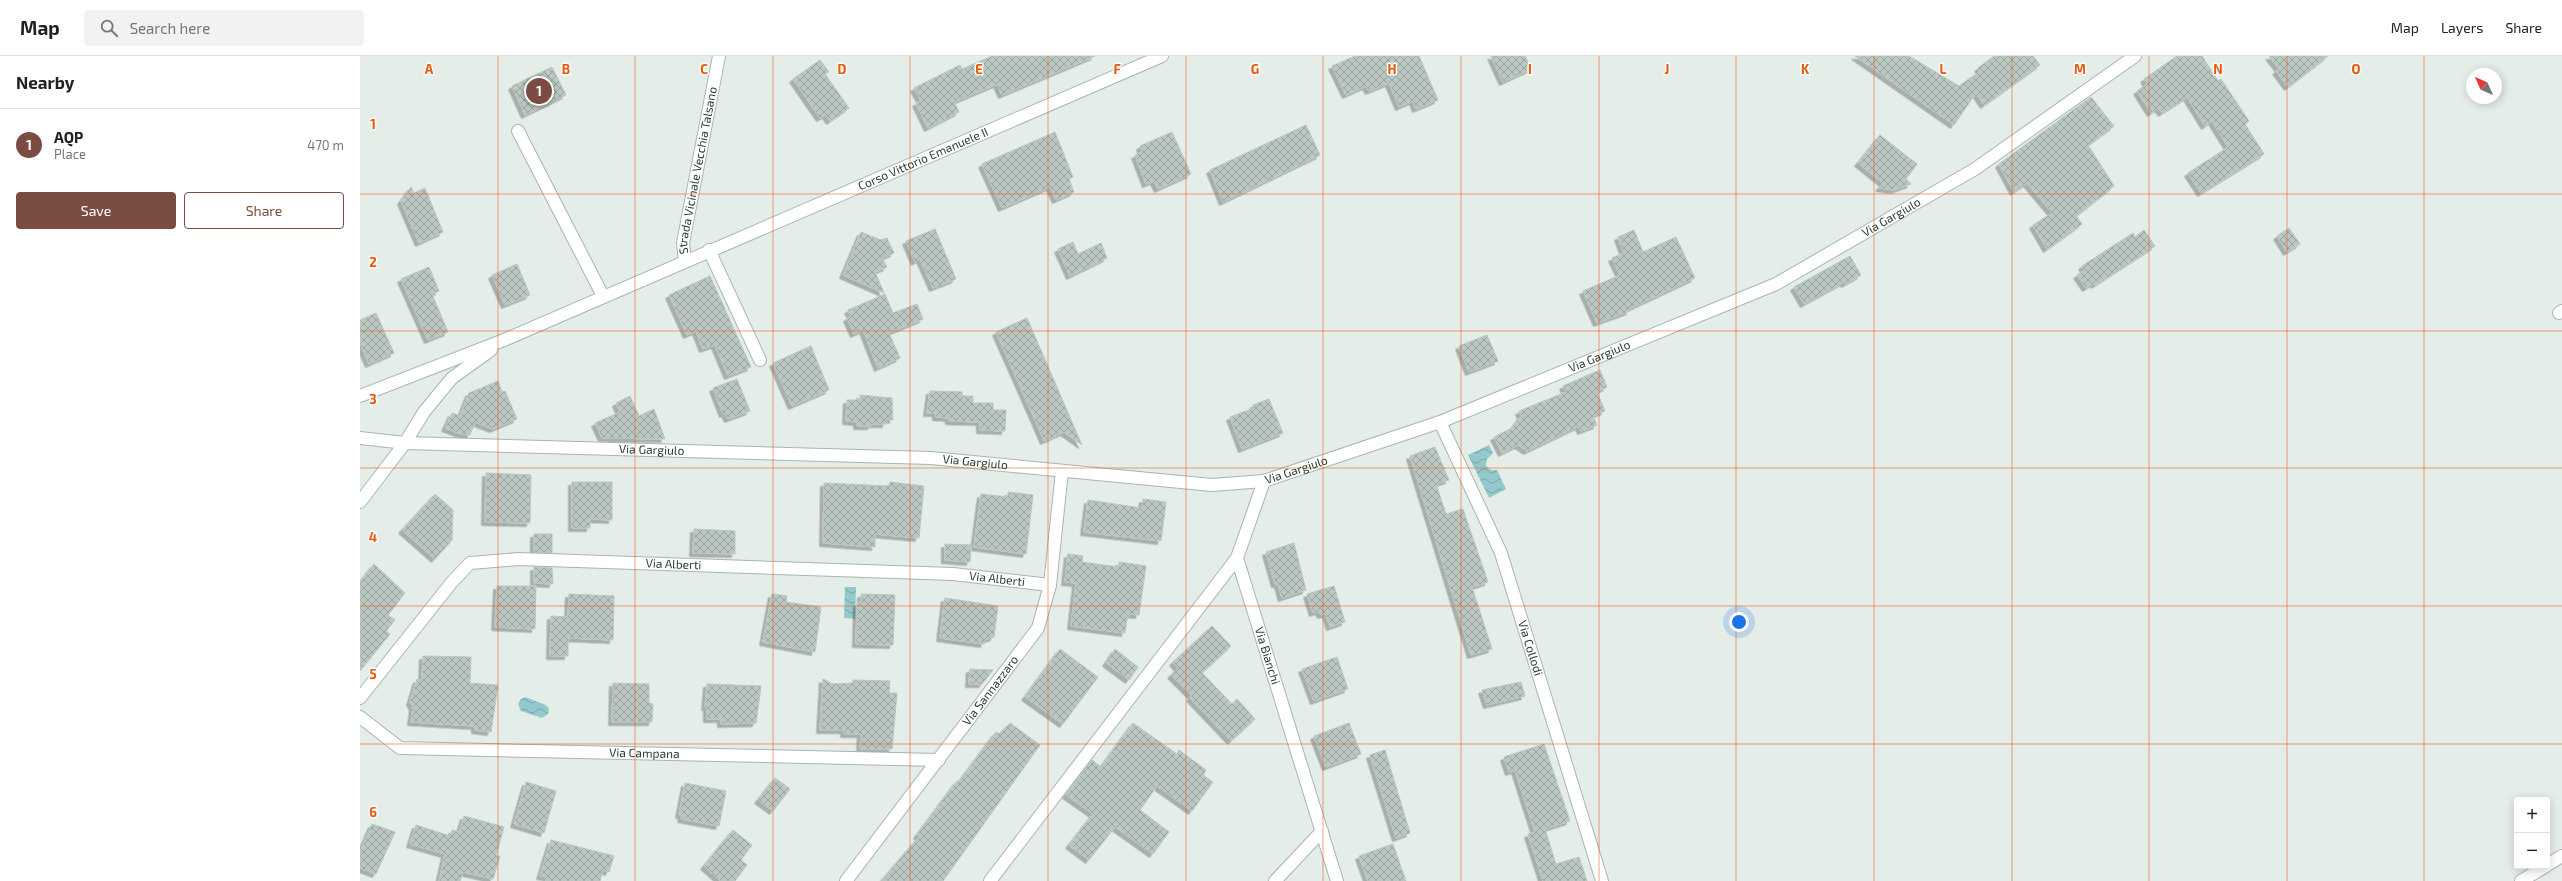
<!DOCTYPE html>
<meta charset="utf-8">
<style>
body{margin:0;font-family:"Exo 2",sans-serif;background:#f2f2f2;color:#222}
.controls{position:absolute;right:12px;bottom:12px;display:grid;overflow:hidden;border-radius:4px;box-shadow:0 2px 10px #0003}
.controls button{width:36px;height:36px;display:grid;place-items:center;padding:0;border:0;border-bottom:1px solid #e0e0e0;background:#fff;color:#222;font:20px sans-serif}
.compass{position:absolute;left:2106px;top:12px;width:36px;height:36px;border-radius:50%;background:#fff;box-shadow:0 2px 10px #0003;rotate:315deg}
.you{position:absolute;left:1379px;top:566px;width:14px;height:14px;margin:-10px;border:3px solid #fff;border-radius:50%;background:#1a73e8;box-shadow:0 0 0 6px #1a73e833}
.badge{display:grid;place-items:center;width:26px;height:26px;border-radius:50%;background:#7b4c42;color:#fff;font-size:13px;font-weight:700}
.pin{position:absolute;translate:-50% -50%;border:2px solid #fff;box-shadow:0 1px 4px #0006}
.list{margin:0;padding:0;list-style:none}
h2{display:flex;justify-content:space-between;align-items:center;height:52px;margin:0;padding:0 16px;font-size:17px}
h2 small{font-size:13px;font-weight:400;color:#767676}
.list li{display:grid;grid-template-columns:26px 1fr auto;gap:12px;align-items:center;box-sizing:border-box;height:72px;padding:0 16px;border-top:1px solid #e0e0e0}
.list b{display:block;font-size:15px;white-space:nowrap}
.list p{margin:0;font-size:13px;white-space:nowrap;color:#767676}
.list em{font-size:13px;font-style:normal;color:#767676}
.actions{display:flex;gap:8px;padding:12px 16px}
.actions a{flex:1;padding:9px 0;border:1px solid #7b4c42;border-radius:4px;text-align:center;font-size:14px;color:#7b4c42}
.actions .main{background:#7b4c42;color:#fff}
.icon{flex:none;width:22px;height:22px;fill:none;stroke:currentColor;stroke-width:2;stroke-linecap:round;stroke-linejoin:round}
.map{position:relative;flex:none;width:2202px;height:825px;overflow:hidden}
header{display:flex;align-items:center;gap:24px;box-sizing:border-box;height:56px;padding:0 20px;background:#fff;border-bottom:1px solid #e0e0e0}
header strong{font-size:19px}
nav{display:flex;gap:22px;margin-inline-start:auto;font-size:14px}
.search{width:280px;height:36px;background:#f2f2f2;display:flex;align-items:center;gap:10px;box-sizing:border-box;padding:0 14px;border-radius:4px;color:#767676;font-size:15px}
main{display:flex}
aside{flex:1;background:#fff}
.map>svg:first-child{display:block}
.water{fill:url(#water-waves)}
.building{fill:url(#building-cross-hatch);stroke:#b8c7c0;filter:url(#shadow)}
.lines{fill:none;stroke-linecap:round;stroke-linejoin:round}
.street-casing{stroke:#a8b5b0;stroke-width:14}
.secondary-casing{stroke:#a5b8b0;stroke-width:14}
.street{stroke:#fff;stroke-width:12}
.secondary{stroke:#fff;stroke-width:12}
.grid{fill:none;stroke:#e8590c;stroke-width:1;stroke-opacity:0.55}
.labels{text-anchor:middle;stroke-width:3;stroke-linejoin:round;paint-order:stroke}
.street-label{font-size:12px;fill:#263e36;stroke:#f6faf8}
.grid-label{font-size:13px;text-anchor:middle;font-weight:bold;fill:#e8590c;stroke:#f6faf8;stroke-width:3;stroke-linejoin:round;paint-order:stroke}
</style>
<header>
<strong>Map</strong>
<div class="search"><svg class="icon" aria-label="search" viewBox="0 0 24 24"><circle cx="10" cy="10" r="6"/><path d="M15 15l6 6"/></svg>Search here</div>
<nav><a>Map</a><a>Layers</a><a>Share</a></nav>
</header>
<main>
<aside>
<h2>Nearby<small></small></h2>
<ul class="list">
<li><span class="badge">1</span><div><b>AQP</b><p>Place</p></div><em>470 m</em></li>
</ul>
<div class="actions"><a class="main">Save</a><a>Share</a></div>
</aside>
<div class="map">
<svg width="2202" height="825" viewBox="0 0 2202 825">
<defs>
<pattern id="water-waves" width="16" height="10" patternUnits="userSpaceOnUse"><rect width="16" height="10" fill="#93c9cd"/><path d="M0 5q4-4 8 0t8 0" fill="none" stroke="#78a5a7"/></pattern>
<pattern id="building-cross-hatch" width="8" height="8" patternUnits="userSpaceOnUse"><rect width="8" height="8" fill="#bbc8c2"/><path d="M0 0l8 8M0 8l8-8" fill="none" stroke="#98a49e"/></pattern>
<filter id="shadow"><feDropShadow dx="-3.5" dy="3.5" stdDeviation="0" flood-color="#0004"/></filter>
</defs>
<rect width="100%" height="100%" fill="#e5ede9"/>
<g class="water">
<polygon points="1129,389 1133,397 1127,403 1126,410 1131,414 1137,414 1146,433 1129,442 1108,399"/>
<polygon points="485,531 496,531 495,563 484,562"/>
<polygon points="165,641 184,648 189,652 188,658 182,662 161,655 158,648 161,643"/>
</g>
<g class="building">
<polygon points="632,0 735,0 642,39 637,28 594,46 599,56 568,72 556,47 561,45 554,32 600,9 602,13"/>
<polygon points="995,0 1059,0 1078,44 1056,53 1053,45 1039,51 1029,27 1009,35 1006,30 986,39 972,10"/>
<polygon points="1131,0 1165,0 1171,13 1143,26"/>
<polygon points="1495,0 1549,0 1599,30 1620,15 1618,12 1634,0 1673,0 1680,9 1624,49 1616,37 1594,69"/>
<polygon points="1817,0 1842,0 1858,25 1861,23 1889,65 1885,68 1904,98 1841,137 1828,117 1868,91 1852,65 1845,70 1827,41 1802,57 1798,52 1791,57 1777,35 1787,28 1784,23"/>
<polygon points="1909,0 1968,0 1928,31 1916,15 1919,13"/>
<polygon points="460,4 469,16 465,18 489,52 470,65 466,59 460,62 433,23"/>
<polygon points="192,11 206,39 165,59 152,30"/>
<polygon points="1731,41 1754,70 1728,89 1754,130 1716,160 1722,168 1687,193 1673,169 1692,157 1667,127 1654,136 1639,108"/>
<polygon points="946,69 960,99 863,146 850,114"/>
<polygon points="695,76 713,121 709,123 714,136 696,144 690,131 642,152 622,108"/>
<polygon points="812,76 831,118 798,133 794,125 786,128 775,99 782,96 780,90"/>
<polygon points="1520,79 1557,108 1546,123 1551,128 1534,134 1519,132 1523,127 1498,107"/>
<polygon points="51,131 54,137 65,132 83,176 59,187 41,145"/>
<polygon points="1929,172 1940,188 1927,196 1917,180"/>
<polygon points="575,173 596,223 573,232 560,203 555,206 546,185"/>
<polygon points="1274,174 1283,196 1316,181 1335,222 1269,253 1270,255 1237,267 1223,235 1260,219 1252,202 1264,197 1258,181"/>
<polygon points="1784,174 1795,190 1735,229 1734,227 1726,232 1717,219 1725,214 1722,210 1773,177 1775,181"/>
<polygon points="501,176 521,184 527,182 534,197 522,202 527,211 515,216 524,237 483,219"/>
<polygon points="713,186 718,198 741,187 747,202 710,220 698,193"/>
<polygon points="1490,200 1501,219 1485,228 1484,226 1444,248 1434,231"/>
<polygon points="157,208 170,239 145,249 132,219"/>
<polygon points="69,211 79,235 72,238 88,276 68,284 41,223"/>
<polygon points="350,220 391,311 368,320 355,289 343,293 336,275 327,279 309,239"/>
<polygon points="525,238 533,257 557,248 563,263 529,277 540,302 518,312 503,274 494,278 487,262 491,260 488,254"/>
<polygon points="16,257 34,297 9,308 0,287 0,264"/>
<polygon points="667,262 722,389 704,376 684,385 675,364 636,276"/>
<polygon points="1127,279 1138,305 1109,316 1099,290"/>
<polygon points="451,290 469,334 432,350 413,307"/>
<polygon points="1240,314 1247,331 1237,336 1245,355 1233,360 1237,369 1221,375 1219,370 1167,395 1158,389 1142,397 1134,381 1152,372 1161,360 1159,355 1206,336 1203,330"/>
<polygon points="377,323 390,355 368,363 365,357 363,358 353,332"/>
<polygon points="138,325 142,336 145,335 157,363 133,373 115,366 110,379 101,378 85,372 92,357 100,360 109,337"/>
<polygon points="570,335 602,336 602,340 613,340 613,347 633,347 633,354 646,354 645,375 620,374 620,366 589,365 589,362 576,361 576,357 567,357"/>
<polygon points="500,339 532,342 533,364 526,363 526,368 512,368 511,370 497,370 497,366 486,365 487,344 501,344"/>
<polygon points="270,340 279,360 294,353 305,383 242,382 235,367 260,356 256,347"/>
<polygon points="909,343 923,377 882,393 870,361 894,352 893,349"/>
<polygon points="1075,391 1089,424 1076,428 1086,458 1103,453 1128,526 1112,531 1132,593 1111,599 1050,400"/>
<polygon points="126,417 171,419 170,467 125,466"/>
<polygon points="212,426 252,426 252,464 230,463 230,472 212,472"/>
<polygon points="530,426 564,430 559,482 515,478 515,491 463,487 464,427 529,430"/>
<polygon points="648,436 673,439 666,498 614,491 621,438 648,441"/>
<polygon points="75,438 93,454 92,484 75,503 42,474"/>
<polygon points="783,443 806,446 801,485 724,476 728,444 782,452"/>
<polygon points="334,473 375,475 375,498 333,497"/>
<polygon points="174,478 192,478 192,497 174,496"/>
<polygon points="934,487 946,534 922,542 918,528 915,528 906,496"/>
<polygon points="585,488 611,489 610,506 585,504"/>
<polygon points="708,498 723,500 722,506 759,511 759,506 786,510 779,559 768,558 765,577 711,570 716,527 705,526"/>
<polygon points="14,508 45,537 28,559 35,564 26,575 30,578 0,615 0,526"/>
<polygon points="174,511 192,512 193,528 174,527"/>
<polygon points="137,530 176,530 175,573 135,571"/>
<polygon points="974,530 985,566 970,571 966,558 961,559 959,555 953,557 947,538"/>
<polygon points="209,538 254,540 253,584 208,582 208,600 190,600 191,560 208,561"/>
<polygon points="412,538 427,540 426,546 461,551 455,596 403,586"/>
<polygon points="501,538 535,539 533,589 496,588 497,547 501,547"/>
<polygon points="585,542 638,550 634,581 625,584 624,588 580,582"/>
<polygon points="852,570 871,590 842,617 872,648 877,643 895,663 871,685 830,642 832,640 811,619 818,612 813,606"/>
<polygon points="700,593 738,621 703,668 665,641"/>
<polygon points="755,593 778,611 769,624 746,607"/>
<polygon points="63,600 111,601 110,627 138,629 131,676 115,674 115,670 51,666 53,651 50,646 57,623 62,625"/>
<polygon points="977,601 988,633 954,645 942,613"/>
<polygon points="610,613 633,614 622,628 609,628"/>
<polygon points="463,623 473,628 493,627 493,624 530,625 529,637 537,637 532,693 500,693 501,678 484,678 484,674 460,674"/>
<polygon points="1161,626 1165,640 1127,649 1122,634"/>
<polygon points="253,627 289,628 289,647 293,648 292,666 252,666"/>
<polygon points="347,628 401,630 396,667 361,668 361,663 347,663 347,651 345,651"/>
<polygon points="650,667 680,689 583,825 521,825 559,781 557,779 597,725 599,726 636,676 639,678"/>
<polygon points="773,667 817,698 819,694 846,714 843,719 853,726 832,755 797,730 780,754 809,776 793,798 755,771 729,804 709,789 733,758 706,739 732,704 741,711"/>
<polygon points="989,667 1001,698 966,711 954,680"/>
<polygon points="1184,688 1210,765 1185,773 1196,808 1219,801 1227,825 1183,825 1168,778 1175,776 1155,714 1149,716 1144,701"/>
<polygon points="1025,694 1050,777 1036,782 1010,699"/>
<polygon points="415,722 430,733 413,755 398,744"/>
<polygon points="166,726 196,735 184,777 154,768"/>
<polygon points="325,727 366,735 359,770 321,763 322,759 319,759"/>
<polygon points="104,760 144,771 136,800 140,800 133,823 103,816 100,825 79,825 85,798 50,788 56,769 90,780 92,774 99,776"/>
<polygon points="12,768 35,776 16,818 0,812 0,796"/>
<polygon points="373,774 392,789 381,804 387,809 375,825 361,825 344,810"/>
<polygon points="191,784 254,800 249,816 243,814 240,825 186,825 187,821 180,820"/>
<polygon points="1033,788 1046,825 1008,825 999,800"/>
</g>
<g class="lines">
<defs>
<g id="street">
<polyline points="158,75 243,240"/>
<polyline points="349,194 400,304"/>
<polyline points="2199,257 2202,255"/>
<path id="s1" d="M1080,366L1141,497L1242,825"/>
<path id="s2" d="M0,382L45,387L571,402L852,429L904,425L1080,366L1416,228L1615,113L1775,0"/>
<path id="s3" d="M904,425L877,502L977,825"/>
<path id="s4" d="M0,642L92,526L110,507L159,503L593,518L690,529"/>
<path id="s5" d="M0,661L40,692L579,704"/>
<polyline points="2187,809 2202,800"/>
<path id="s6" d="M486,825L678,572L690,529L702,415"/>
<polyline points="630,825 877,502"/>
<polyline points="915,825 962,775"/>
<polyline points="2161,825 2186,810"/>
</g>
<g id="secondary">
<path id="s7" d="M325,205L323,187L359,0"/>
<path id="s8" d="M0,340L144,284L802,0"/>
<polyline points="0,446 45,387 64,356 92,322 131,294"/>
</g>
</defs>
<use href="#street" class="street-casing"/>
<use href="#secondary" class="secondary-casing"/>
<use href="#street" class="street"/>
<use href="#secondary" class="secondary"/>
</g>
<path class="grid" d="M138,0V825M275,0V825M413,0V825M550,0V825M688,0V825M826,0V825M963,0V825M1101,0V825M1239,0V825M1376,0V825M1514,0V825M1652,0V825M1789,0V825M1927,0V825M2064,0V825M0,138H2202M0,275H2202M0,412H2202M0,550H2202M0,688H2202"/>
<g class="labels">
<g class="street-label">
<text dy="4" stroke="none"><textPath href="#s8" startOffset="611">Corso Vittorio Emanuele II</textPath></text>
<text dy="4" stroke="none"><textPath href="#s7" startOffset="92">Strada Vicinale Vecchia Talsano</textPath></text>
<text dy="4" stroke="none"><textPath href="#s2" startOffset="1588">Via Gargiulo</textPath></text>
<text dy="4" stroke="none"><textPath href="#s2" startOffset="1264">Via Gargiulo</textPath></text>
<text dy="4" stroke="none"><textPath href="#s2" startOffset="292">Via Gargiulo</textPath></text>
<text dy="4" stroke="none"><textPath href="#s2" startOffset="616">Via Gargiulo</textPath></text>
<text dy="4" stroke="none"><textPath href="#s2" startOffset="940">Via Gargiulo</textPath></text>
<text dy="4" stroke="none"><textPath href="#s4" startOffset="378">Via Alberti</textPath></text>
<text dy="4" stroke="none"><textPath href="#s4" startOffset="702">Via Alberti</textPath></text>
<text dy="4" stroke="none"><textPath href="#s1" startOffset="244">Via Collodi</textPath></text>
<text dy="4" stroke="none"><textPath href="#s3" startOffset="184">Via Bianchi</textPath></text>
<text dy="4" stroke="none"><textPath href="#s6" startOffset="239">Via Sannazzaro</textPath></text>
<text dy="4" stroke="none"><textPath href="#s5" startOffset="295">Via Campana</textPath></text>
</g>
</g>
<g class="grid-label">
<text x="69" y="18">A</text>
<text x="206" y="18">B</text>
<text x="344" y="18">C</text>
<text x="482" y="18">D</text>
<text x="619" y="18">E</text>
<text x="757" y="18">F</text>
<text x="895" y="18">G</text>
<text x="1032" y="18">H</text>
<text x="1170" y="18">I</text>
<text x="1307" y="18">J</text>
<text x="1445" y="18">K</text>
<text x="1583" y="18">L</text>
<text x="1720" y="18">M</text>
<text x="1858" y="18">N</text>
<text x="1996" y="18">O</text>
<text x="13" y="73">1</text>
<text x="13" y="211">2</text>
<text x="13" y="348">3</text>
<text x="13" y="486">4</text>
<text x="13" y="623">5</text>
<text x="13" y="761">6</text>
</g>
</svg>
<div class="controls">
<button>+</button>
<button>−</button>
</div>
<svg class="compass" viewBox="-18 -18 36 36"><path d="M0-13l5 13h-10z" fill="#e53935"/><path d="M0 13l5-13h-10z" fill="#767676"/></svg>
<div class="you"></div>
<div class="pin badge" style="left:179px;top:35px">1</div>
</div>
</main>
